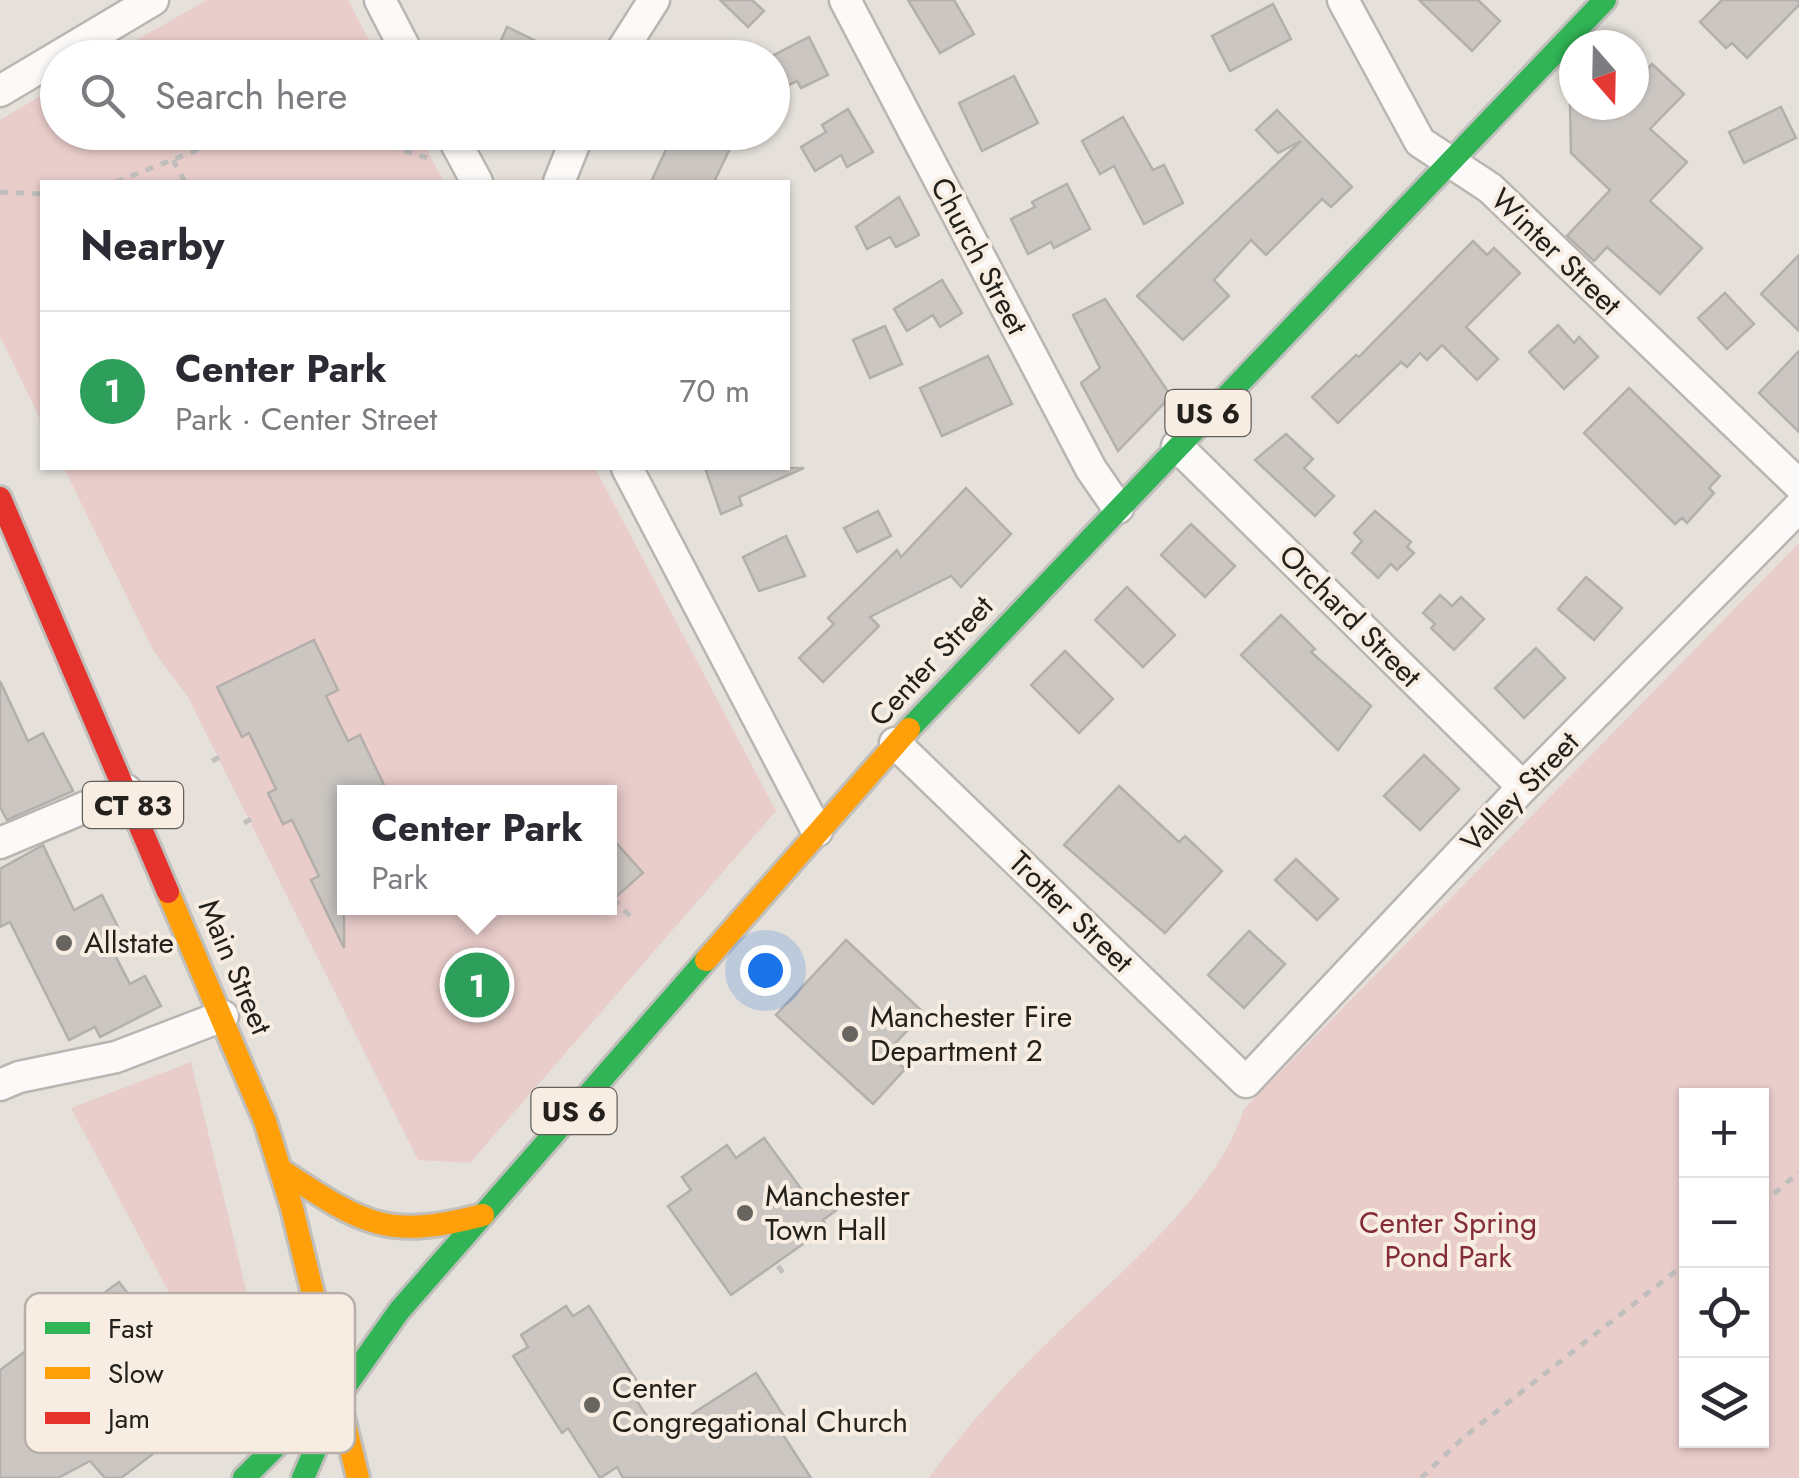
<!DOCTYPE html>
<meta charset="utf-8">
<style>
body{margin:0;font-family:Jost,sans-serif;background:#f2f2f3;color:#2b2b33}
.controls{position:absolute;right:30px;bottom:30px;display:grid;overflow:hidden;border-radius:0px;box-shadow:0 2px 8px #0004}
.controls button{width:90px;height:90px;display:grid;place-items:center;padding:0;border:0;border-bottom:2px solid #e1e1e2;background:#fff;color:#2b2b33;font:50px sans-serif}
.compass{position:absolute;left:1559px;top:30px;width:90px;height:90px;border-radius:50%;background:#fff;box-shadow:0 2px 8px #0004;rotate:160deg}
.you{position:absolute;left:765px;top:970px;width:35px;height:35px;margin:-25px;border:8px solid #fff;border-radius:50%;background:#1a73e8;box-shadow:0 0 0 15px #1a73e833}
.badge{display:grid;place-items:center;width:65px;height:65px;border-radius:50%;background:#68645f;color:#fff;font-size:32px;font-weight:700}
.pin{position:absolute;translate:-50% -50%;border:5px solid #fff;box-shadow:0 2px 10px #0006}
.popup{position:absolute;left:337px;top:785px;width:280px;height:130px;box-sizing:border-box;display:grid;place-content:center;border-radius:0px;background:#fff;filter:drop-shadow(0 2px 8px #0005);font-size:32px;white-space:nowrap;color:#7c7c81}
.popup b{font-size:38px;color:#2b2b33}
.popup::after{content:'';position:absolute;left:50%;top:100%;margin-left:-20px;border:20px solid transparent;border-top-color:#fff}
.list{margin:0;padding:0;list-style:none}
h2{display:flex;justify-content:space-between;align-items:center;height:130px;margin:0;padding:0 40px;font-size:42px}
h2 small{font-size:32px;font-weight:400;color:#7c7c81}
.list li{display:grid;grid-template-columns:65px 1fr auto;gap:30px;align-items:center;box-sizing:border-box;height:160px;padding:0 40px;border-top:2px solid #e1e1e2}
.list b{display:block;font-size:38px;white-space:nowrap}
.list p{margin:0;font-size:32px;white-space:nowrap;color:#7c7c81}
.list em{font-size:32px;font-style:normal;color:#7c7c81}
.icon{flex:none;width:55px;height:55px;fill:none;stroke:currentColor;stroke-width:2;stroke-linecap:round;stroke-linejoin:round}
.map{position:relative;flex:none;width:1799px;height:1478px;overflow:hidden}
.search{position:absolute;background:#fff;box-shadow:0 2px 8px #0004;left:40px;top:40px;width:750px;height:110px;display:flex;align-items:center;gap:25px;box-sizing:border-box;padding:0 35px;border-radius:55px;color:#7c7c81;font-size:38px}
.panel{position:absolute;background:#fff;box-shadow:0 2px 8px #0004;left:40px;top:180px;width:750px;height:290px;border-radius:0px}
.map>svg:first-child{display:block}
.green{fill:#e9cdcb;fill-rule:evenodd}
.building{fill:#cbc6c2;stroke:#b4afab;stroke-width:2.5}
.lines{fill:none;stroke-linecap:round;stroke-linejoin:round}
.street-casing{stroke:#b9b5b1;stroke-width:35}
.fast-casing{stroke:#c1bfbc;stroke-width:28}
.slow-casing{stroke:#c1bfbc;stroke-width:28}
.jam-casing{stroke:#c1bfbc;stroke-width:28}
.path{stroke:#c0bfbd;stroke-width:5;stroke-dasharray:8 8;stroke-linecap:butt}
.street{stroke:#fbfaf9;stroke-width:30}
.fast{stroke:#30b455;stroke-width:22}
.slow{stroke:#ff9f0a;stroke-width:22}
.jam{stroke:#e5322d;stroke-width:22}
.poi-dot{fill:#68645f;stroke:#f7ede3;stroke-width:4}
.labels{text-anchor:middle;stroke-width:8;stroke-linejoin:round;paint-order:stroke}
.shield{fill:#f7ede3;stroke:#635e58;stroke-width:2.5}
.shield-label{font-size:28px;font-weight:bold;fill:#24211d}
.street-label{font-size:30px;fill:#24211d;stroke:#f7ede3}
.poi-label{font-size:30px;fill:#24211d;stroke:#f7ede3;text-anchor:start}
.park-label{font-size:30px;fill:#852c39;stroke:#f7ede3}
.key{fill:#f7ede3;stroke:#b8b0a8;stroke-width:2.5}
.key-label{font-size:28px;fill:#24211d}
</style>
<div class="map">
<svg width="1799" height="1478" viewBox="0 0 1799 1478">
<rect width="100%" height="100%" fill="#e5e0da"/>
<g class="green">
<polygon points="207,0 348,0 378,57 107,57"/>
<polygon points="57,86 58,132 418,133 444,182 42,182 42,423 0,336 0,120"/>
<path d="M64,468H595L776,811L470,1163L418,1160L188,697L153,650ZM344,792H610V908H344Z"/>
<path d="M1799,543V1478H929C966,1426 1009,1380 1055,1335C1118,1274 1217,1195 1244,1109ZM1686,1096H1762V1440H1686Z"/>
<polygon points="191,1062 261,1351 232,1411 71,1108"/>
</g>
<g class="building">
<polygon points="720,0 752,0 764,11 748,27"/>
<polygon points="908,0 954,0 974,34 940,53"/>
<polygon points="1419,0 1478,0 1500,21 1472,51"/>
<polygon points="1722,0 1799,0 1799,5 1747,58 1732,43 1726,48 1700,22"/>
<polygon points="1273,4 1291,39 1230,71 1212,36"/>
<polygon points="507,27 571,58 493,58"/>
<polygon points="809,37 828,75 801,88 797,81 772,93 772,56"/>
<polygon points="1652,64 1684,94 1650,129 1687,162 1650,201 1702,248 1660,294 1607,247 1594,261 1567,236 1610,190 1571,153 1570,105 1634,105 1634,84"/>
<polygon points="1014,76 1038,123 982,151 959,103"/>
<polygon points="1781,107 1796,138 1744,163 1729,132"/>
<polygon points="848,109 873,152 847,167 841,155 815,171 801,147 826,132 822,125"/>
<polygon points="1277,110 1352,187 1331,207 1322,199 1266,255 1251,240 1214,280 1229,296 1183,340 1137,296 1301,141 1278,153 1256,130"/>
<polygon points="1123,117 1153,170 1164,165 1183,203 1144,224 1114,166 1100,174 1082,141"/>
<polygon points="674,132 712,132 733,142 714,182 651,182"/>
<polygon points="1067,184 1090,229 1054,248 1051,242 1028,254 1011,219 1035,207 1032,202"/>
<polygon points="899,197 919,235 896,247 890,237 867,249 856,227"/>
<polygon points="1473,241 1487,255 1494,248 1520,273 1466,327 1498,359 1477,380 1442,345 1427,360 1420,353 1407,367 1401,362 1338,423 1312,397 1356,355 1359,357"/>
<polygon points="1799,255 1799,331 1761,294"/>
<polygon points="942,280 962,313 940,327 933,315 907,331 894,309"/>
<polygon points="1725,293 1754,324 1727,349 1698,318"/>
<polygon points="1105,299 1171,396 1118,451 1081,383 1100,368 1073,315"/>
<polygon points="1558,325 1574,343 1579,337 1598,357 1564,389 1529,352"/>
<polygon points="885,326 902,364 870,378 853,340"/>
<polygon points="1799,351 1799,432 1759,393"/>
<polygon points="988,356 1012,404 942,436 920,388"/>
<polygon points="1629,388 1720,476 1709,488 1714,493 1687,523 1682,518 1675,524 1584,433"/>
<polygon points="1286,434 1313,459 1304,468 1334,496 1315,516 1255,460"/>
<polygon points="705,468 804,468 739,497 742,505 721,514"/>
<polygon points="966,488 1011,534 961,587 951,576 870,617 879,626 823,682 799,658 834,624 828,618 897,550 901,557"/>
<polygon points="878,511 891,536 857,552 844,528"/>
<polygon points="1375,511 1411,542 1407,547 1414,553 1397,570 1391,564 1378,578 1352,553 1362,541 1354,533"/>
<polygon points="1191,524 1235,566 1205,597 1161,555"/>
<polygon points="786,536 805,576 759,591 743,557"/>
<polygon points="1586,577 1622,608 1594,640 1558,609"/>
<polygon points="1127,587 1175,635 1143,667 1095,620"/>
<polygon points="1440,595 1452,606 1461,597 1484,619 1454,650 1431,628 1435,624 1423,613"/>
<polygon points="1281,615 1315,649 1311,652 1371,706 1338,750 1241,655"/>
<polygon points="314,640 338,690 326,696 348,741 360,735 385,787 373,792 344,792 344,948 311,880 319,876 292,820 283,824 268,793 276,789 249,733 242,737 217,687"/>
<polygon points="1536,648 1565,678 1524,718 1495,688"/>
<polygon points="1065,651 1113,699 1079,733 1031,685"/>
<polygon points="0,681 28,741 43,733 73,791 7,820 0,807"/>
<polygon points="1424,755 1459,789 1420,830 1384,796"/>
<polygon points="1119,786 1179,842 1185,836 1222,871 1165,933 1064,845"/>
<polygon points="610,836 643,873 610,902"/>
<polygon points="43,845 74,910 102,895 118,927 104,934 130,984 145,976 161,1006 100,1037 95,1027 69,1040 10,922 0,927 0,869"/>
<polygon points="1296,859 1338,899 1317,920 1275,880"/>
<polygon points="1249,931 1285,964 1244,1008 1208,975"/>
<polygon points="846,940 924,1013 887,1052 905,1069 873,1104 776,1015"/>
<polygon points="764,1138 810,1201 825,1190 838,1209 823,1220 827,1227 731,1295 668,1206 691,1190 682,1177 727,1145 736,1158"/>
<polygon points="119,1282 215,1407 121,1478 105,1478 90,1461 58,1478 0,1478 0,1370"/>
<polygon points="566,1306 573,1316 589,1306 638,1383 629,1389 659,1435 756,1373 787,1421 778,1427 811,1478 623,1478 617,1467 600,1478 568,1428 562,1433 513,1356 528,1347 521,1335"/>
</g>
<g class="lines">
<defs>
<g id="street">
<polyline points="380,0 410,58"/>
<polyline points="845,0 1091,469 1118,508"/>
<polyline points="1343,0 1420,142 1490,188 1799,485"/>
<polyline points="617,58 654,0"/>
<polyline points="0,91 153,0"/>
<polyline points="450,132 477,182"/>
<polyline points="559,182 579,132"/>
<polyline points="1177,446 1523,787"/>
<polyline points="627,468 817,831"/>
<polyline points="895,743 1246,1082 1523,787 1799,507"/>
<polyline points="0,843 126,790"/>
<polyline points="0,1085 19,1077 116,1057 223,1016"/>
</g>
<g id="fast">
<polyline points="909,729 1605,0"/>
<polyline points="244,1478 283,1439 338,1397"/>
<polyline points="303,1478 338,1397 399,1311 706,960"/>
</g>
<g id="slow">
<polyline points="168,892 265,1121 292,1208 358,1478"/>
<polyline points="706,960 909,729"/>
<path d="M281,1170C362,1223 385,1241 483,1215"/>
</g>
<polyline id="jam" points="0,498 168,892"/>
</defs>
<use href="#street" class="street-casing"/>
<use href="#fast" class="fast-casing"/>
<use href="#slow" class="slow-casing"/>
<use href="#jam" class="jam-casing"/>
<g class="path">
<polyline points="343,132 431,159"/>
<polyline points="173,160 185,182"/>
<polyline points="116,182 205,147 267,132"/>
<polyline points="0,192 42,194"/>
<polyline points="212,761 226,754"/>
<polyline points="244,823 255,817"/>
<polyline points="613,899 632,918"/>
<polyline points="1762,1204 1799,1172"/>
<polyline points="778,1266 787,1279"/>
<polyline points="1421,1478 1464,1437 1686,1263"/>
</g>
<use href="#street" class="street"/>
<use href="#fast" class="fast"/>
<use href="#slow" class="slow"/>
<use href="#jam" class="jam"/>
</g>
<g class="poi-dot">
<circle cx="64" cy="943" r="10"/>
<circle cx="850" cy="1034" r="10"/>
<circle cx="745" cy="1213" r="10"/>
<circle cx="592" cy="1405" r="10"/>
</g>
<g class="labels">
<g class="shield">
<rect x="1165.5" y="390" width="85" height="46" rx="8"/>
<rect x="83" y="782" width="100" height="46" rx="8"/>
<rect x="531.5" y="1088" width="85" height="46" rx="8"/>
</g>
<g class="shield-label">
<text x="1208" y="423">US 6</text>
<text x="133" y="815">CT 83</text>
<text x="574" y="1121">US 6</text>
</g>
<g class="street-label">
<text transform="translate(1556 252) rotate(44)" y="10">Winter Street</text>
<text transform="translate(979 256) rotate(62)" y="10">Church Street</text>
<text transform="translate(1350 616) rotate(45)" y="10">Orchard Street</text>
<text transform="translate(931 661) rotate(-47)" y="10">Center Street</text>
<text transform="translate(1520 792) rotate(-46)" y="10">Valley Street</text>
<text transform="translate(1071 912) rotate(44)" y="10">Trotter Street</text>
<text transform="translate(235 967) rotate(67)" y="10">Main Street</text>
</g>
<g class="poi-label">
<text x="84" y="953">Allstate</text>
<text x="870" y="1027">Manchester Fire<tspan x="870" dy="34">Department 2</tspan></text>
<text x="765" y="1206">Manchester<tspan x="765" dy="34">Town Hall</tspan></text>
<text x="612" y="1398">Center<tspan x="612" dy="34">Congregational Church</tspan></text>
</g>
<g class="park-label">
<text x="1448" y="1233">Center Spring<tspan x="1448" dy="34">Pond Park</tspan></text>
</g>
</g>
<rect x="25" y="1293" width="330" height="160" rx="15" class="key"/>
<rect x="45" y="1322" width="45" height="12" fill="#30b455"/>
<rect x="45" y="1367" width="45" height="12" fill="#ff9f0a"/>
<rect x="45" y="1412" width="45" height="12" fill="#e5322d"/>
<g class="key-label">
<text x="108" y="1338">Fast</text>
<text x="108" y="1383">Slow</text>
<text x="108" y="1428">Jam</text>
</g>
</svg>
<div class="controls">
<button>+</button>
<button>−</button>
<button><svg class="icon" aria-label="locate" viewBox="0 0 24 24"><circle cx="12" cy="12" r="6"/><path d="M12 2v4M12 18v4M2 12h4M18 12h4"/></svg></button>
<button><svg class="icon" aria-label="layers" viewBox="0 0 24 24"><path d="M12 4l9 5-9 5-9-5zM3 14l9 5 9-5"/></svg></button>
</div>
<svg class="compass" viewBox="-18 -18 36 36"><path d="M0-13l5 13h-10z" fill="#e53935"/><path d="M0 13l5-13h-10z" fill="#7c7c81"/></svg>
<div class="you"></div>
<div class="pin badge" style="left:477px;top:985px;background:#2e9e5b">1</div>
<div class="popup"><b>Center Park</b>Park</div>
<div class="search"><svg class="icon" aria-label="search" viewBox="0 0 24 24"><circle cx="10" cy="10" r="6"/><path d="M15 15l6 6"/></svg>Search here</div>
<section class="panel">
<h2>Nearby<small></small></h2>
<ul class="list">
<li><span class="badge" style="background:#2e9e5b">1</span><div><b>Center Park</b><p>Park · Center Street</p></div><em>70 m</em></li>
</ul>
</section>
</div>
